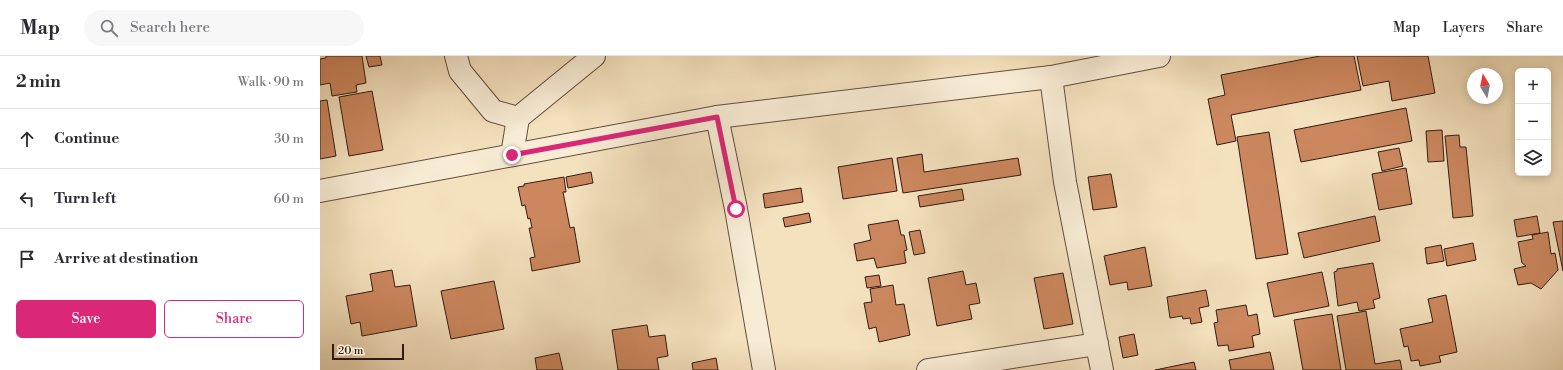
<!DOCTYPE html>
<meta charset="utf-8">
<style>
body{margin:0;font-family:"Libre Bodoni",serif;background:#f7f7f7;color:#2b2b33}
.controls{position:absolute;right:12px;top:12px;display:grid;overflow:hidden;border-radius:6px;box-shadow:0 2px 10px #0003}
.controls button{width:36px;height:36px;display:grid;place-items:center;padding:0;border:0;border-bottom:1px solid #e1e1e2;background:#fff;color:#2b2b33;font:20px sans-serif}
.compass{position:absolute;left:1147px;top:12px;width:36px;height:36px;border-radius:50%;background:#fff;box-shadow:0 2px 10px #0003;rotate:350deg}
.scale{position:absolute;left:12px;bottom:10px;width:72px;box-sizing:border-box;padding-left:4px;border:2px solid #311c13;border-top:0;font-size:11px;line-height:14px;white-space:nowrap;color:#311c13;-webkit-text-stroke:3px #f8ecd5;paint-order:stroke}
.stop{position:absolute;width:12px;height:12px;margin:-9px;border:3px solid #db2777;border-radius:50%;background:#fff}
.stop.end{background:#db2777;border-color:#fff;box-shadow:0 1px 4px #0008}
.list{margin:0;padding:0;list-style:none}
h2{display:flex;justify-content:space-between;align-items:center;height:52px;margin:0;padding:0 16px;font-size:17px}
h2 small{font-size:13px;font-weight:400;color:#7c7c81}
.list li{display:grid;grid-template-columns:26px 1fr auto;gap:12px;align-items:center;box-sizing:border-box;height:60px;padding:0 16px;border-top:1px solid #e1e1e2}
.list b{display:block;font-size:15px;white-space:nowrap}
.list em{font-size:13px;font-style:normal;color:#7c7c81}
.actions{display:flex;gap:8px;padding:12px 16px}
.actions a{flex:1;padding:9px 0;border:1px solid #db2777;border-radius:6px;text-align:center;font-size:14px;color:#db2777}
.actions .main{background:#db2777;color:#fff}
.icon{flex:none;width:22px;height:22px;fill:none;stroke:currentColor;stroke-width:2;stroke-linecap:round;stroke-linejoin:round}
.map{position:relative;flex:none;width:1243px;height:314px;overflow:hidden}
header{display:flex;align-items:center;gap:24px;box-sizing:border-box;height:56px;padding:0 20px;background:#fff;border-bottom:1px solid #e1e1e2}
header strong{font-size:19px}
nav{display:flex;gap:22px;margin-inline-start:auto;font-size:14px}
.search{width:280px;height:36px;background:#f7f7f7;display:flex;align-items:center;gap:10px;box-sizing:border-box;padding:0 14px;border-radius:22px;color:#7c7c81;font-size:15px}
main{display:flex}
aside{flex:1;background:#fff}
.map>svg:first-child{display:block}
.building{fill:#cc875e;stroke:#311c13}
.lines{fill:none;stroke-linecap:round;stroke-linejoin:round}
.minor-casing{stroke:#624d3e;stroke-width:24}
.minor{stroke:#f8ecd5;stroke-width:22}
.route{stroke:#db2777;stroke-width:5}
</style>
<header>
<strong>Map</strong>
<div class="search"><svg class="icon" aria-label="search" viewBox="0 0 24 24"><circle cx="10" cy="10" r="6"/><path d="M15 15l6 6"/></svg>Search here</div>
<nav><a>Map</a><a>Layers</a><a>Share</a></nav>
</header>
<main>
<aside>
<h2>2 min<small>Walk · 90 m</small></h2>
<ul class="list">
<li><svg class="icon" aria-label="ahead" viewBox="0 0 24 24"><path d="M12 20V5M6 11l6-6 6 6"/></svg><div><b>Continue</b></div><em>30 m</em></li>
<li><svg class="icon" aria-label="left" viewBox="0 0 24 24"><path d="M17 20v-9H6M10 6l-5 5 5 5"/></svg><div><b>Turn left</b></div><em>60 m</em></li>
<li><svg class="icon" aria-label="arrive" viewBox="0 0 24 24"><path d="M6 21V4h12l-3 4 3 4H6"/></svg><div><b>Arrive at destination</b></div></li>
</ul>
<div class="actions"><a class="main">Save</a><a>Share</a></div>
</aside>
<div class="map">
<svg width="1243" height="314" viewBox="0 0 1243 314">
<rect width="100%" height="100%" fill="#f4e1be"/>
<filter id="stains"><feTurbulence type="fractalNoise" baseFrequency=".005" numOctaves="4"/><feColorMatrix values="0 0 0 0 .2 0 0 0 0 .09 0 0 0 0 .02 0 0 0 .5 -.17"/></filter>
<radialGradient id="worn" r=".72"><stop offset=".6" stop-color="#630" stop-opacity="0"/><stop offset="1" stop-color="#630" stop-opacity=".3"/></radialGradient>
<g class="building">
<polygon points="6,0 42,0 46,27 36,29 37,36 12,40 10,27 0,29 0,3 6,2"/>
<polygon points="46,0 60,0 62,9 49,11"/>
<polygon points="1000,0 1034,0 1041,34 911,59 916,85 897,89 888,43 905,39 901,19"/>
<polygon points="1037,0 1108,0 1115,37 1072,45 1069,25 1043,30"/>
<polygon points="52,35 63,94 29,100 19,41"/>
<polygon points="7,44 16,100 0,103 0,45"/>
<polygon points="1086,52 1092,85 981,106 974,74"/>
<polygon points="1122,74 1124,105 1108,106 1106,75"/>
<polygon points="949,76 968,198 936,203 917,81"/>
<polygon points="1139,79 1140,91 1146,91 1153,160 1133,162 1125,80"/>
<polygon points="1079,92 1083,110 1062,115 1058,96"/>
<polygon points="602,98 604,116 698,102 701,119 583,137 577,102"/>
<polygon points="572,102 577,135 523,143 518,111"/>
<polygon points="1086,112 1092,148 1059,154 1052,118"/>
<polygon points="271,116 273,127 248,132 246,121"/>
<polygon points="791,118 797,151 773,154 768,121"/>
<polygon points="244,121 246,136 243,136 250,172 254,171 260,206 212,215 210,202 215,201 209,172 212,172 210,162 208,163 205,149 202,150 198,131 204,130 204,128"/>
<polygon points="481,132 483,146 445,152 443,138"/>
<polygon points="642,133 644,144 600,151 598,140"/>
<polygon points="489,157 491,166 465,171 463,162"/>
<polygon points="1055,160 1060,185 984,202 978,177"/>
<polygon points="1217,160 1220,177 1197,181 1194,164"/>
<polygon points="578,164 581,179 584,179 587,194 584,195 586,207 557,212 554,202 537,205 534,188 551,184 548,169"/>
<polygon points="1243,165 1243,215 1233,166"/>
<polygon points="600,174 605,197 594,199 589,176"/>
<polygon points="1228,176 1231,198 1235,197 1238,214 1221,233 1211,227 1198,229 1194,213 1206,210 1202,207 1198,186 1213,183 1212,179"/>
<polygon points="1153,187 1156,204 1127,210 1124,193"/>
<polygon points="1121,189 1124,205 1107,208 1105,192"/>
<polygon points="825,191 832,230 808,234 807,226 790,229 784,200"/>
<polygon points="1053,207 1060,242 1053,244 1055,252 1039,255 1037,246 1018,250 1014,216 1017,215 1017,213"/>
<polygon points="72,214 75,231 90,229 97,270 42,280 40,266 31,268 26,240 53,235 50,218"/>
<polygon points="643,215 646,229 656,227 660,247 649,249 652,263 617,270 608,222"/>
<polygon points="1002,216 1009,250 954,261 947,227"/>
<polygon points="743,217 753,268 724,273 714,222"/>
<polygon points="559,219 561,230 547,232 545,221"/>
<polygon points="174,225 184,273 131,283 121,235"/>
<polygon points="573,229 576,249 584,248 590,279 559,286 556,271 549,273 544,247 552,246 550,233"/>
<polygon points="886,234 889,250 879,252 882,266 871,268 870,262 863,263 862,260 850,262 847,241"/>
<polygon points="1126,239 1137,296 1119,300 1121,306 1100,310 1099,304 1091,305 1088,290 1084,291 1080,273 1113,266 1108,243"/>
<polygon points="926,249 928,260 937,258 940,278 932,280 934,291 909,295 908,289 898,290 894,267 898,266 896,254"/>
<polygon points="1046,255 1055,308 1080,304 1082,314 1026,314 1017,260"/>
<polygon points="1012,258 1021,314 983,314 974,264"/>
<polygon points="327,269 329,281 345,279 348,300 337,302 339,314 298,314 292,274"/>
<polygon points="814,278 818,299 803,302 799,281"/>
<polygon points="950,296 954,314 911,314 909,304"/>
<polygon points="239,297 243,314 217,314 215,302"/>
<polygon points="396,302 398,314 373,314 372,307"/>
<polygon points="874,306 876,314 835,314"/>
</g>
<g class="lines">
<defs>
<g id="minor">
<polyline points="136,0 140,15 173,55 198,62"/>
<polyline points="731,21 745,126 782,314"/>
<polyline points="397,61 416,153 444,314"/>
<polyline points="192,99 198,62 274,0"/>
<polyline points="0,135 397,61 731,21 839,0"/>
<polyline points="608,314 777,288"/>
</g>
</defs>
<use href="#minor" class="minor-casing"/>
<use href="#minor" class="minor"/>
</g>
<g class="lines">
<polyline class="route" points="192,99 397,61 416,153"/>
</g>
<rect width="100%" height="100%" filter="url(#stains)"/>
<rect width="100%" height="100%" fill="url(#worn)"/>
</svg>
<div class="controls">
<button>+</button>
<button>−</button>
<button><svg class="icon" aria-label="layers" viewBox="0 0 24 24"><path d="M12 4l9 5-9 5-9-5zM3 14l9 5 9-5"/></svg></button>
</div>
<svg class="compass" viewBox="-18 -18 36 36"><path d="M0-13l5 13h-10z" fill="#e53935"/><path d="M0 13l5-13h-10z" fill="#7c7c81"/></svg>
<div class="scale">20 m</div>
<div class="stop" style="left:416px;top:153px"></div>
<div class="stop end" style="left:192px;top:99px"></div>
</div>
</main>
